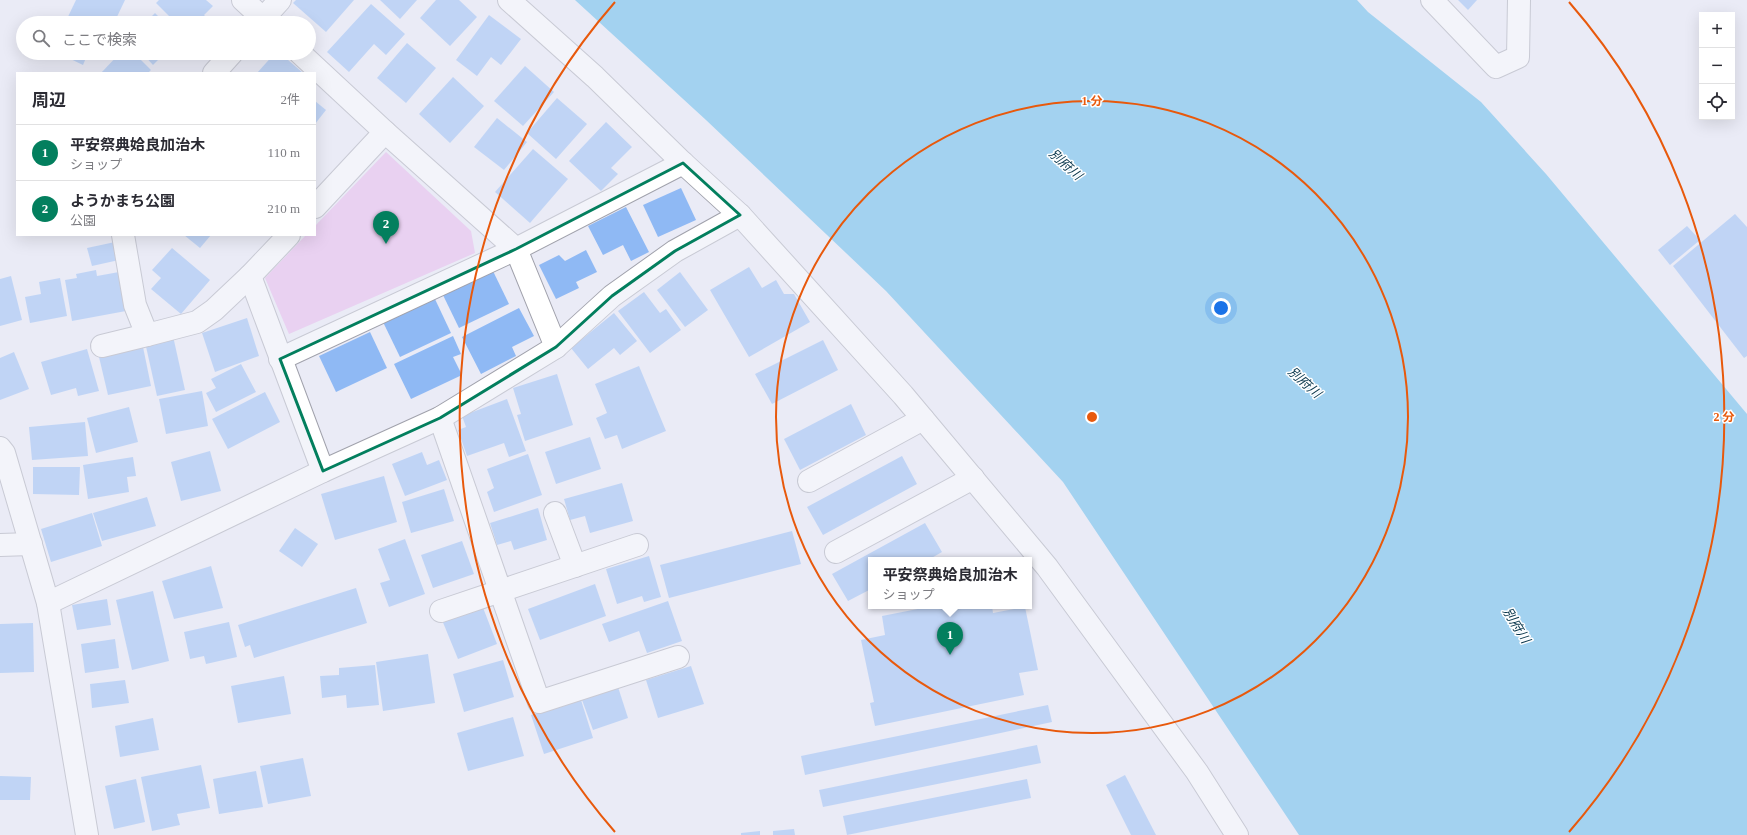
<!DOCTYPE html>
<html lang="ja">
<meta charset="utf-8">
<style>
body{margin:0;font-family:"Times New Roman","Noto Sans JP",serif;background:#f7f7f7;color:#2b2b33}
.controls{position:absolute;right:12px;top:12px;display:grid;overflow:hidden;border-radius:0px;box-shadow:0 4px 16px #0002}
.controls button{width:36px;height:36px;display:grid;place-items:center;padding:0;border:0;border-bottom:1px solid #e1e1e2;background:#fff;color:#2b2b33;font:20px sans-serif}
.you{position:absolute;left:1221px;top:308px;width:14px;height:14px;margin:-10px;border:3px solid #fff;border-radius:50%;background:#1a73e8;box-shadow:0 0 0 6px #1a73e833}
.badge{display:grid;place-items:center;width:26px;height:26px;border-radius:50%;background:#037f5e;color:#fff;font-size:13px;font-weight:700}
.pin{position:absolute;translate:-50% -33px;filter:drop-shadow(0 1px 2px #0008)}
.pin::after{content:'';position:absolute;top:21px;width:14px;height:12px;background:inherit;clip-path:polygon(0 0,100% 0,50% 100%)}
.popup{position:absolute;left:868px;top:557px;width:164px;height:52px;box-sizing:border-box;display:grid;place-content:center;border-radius:0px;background:#fff;filter:drop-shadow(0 1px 3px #0005);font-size:13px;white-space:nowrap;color:#7c7c81}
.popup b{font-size:15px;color:#2b2b33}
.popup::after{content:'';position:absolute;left:50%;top:100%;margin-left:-8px;border:8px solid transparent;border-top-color:#fff}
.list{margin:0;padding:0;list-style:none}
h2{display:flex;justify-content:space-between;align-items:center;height:52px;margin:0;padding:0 16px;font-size:17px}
h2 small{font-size:13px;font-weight:400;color:#7c7c81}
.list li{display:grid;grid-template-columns:26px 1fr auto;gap:12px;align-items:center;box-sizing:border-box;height:56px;padding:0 16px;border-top:1px solid #e1e1e2}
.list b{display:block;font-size:15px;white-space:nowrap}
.list p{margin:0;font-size:13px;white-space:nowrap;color:#7c7c81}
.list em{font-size:13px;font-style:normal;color:#7c7c81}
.icon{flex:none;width:22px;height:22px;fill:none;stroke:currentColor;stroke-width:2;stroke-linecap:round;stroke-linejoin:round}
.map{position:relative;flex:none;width:1747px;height:835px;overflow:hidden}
.search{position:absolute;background:#fff;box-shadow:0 4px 16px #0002;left:16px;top:16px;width:300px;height:44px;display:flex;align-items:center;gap:10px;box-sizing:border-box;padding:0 14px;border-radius:22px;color:#7c7c81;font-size:15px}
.panel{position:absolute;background:#fff;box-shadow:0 4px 16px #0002;left:16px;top:72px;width:300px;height:164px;border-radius:0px}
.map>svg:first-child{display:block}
.green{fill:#e8b1ea}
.water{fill:#4eb4e9}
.building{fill:#8fb9f4}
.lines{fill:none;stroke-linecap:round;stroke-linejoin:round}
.minor-casing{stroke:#a1a2ac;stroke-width:24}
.tertiary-casing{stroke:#a1a2ac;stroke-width:24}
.minor{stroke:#fff;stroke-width:22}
.tertiary{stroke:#fff;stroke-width:22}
.marked{fill:none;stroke:#037f5e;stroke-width:3;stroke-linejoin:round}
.ring{fill:none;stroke:#e8590c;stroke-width:2}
.labels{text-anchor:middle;stroke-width:3;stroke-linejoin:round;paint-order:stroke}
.water-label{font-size:13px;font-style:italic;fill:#06344a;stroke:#fff}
.centre{fill:#e8590c;stroke:#fff;stroke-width:2}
.ring-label{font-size:12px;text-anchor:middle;font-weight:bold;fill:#e8590c;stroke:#fff;stroke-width:3;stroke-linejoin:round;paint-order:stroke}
</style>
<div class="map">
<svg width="1747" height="835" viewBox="0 0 1747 835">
<rect width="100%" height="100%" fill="#eaebf6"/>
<polygon class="green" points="386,152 471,231 475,253 289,334 265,278 306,235 315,235 315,226"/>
<polygon class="water" points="575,0 1357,0 1368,12 1481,102 1546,174 1747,414 1747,835 1299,835 1063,482 886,291 706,120"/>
<g class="building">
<polygon points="76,0 125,0 114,23 65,23"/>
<polygon points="159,0 206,0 213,6 204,15 212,23 176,23 156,3"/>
<polygon points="296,0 354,0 326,32 293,3"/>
<polygon points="380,0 417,0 400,19"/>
<polygon points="436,0 459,0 477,17 450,46 420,18"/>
<polygon points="1458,0 1477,0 1468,10"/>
<polygon points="371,4 405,34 386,55 374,44 349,72 327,52"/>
<polygon points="155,13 165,23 145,23"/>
<polygon points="489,15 521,39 501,65 491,57 477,76 456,60"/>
<polygon points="407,43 436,68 406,103 377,78"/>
<polygon points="58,53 88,53 83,65"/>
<polygon points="120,53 134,53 151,70 148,73 101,73"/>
<polygon points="142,53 165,53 153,65"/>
<polygon points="275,53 280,53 303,73 257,73"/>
<polygon points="525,66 554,92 523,126 494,101"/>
<polygon points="453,77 484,106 450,143 419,114"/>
<polygon points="557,98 587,124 556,159 527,133"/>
<polygon points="315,101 326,110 315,124"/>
<polygon points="497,118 527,142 504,170 474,147"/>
<polygon points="606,122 632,147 611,168 618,174 601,191 569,161"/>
<polygon points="533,149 568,179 530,223 495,192"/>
<polygon points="681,188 696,220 658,237 643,205"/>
<polygon points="626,207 649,252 631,261 623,245 603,255 588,226"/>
<polygon points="1735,214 1747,227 1747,356 1744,358 1673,266"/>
<polygon points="1687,226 1700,240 1670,265 1658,250"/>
<polygon points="184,235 211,235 200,248"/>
<polygon points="115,242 119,260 92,266 87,248"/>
<polygon points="172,248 210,280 181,314 151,289 161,278 152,270"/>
<polygon points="586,250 597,272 576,282 579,288 556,299 539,265 559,255 565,261"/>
<polygon points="749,267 762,288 776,280 784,294 794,294 810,322 749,357 710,290"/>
<polygon points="492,269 509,304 459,328 442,293"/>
<polygon points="96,270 97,276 119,272 126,311 72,321 65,280 77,278 76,274"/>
<polygon points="680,272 708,310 685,327 657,290"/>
<polygon points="11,276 22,320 0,326 0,279"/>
<polygon points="60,278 67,316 30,323 25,297 41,294 39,282"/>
<polygon points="644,292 660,313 666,309 681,330 650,353 618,311"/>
<polygon points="434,297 451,333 400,357 383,322"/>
<polygon points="519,308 534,336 512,347 516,356 481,374 462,337"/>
<polygon points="614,313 637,341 620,355 614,348 588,369 571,348"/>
<polygon points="247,318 259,356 215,372 202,333"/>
<polygon points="370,332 387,368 336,392 319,356"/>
<polygon points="173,336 185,390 157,396 145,342"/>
<polygon points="453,336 461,354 453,357 462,375 411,399 394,364"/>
<polygon points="823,340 838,370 772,404 755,374"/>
<polygon points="143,347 151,386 108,395 99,357"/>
<polygon points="87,349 99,391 78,396 76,388 51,395 41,362"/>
<polygon points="14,352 29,389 0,400 0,358"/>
<polygon points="241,364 256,392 216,412 206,393 216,388 211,379"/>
<polygon points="639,366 666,431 622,449 617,435 605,439 596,418 607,413 595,384"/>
<polygon points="557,374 573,425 525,441 517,415 521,414 513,388"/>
<polygon points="202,391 208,426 166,434 159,399"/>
<polygon points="265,392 280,422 228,449 212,419"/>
<polygon points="507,399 526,451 509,457 504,443 467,456 458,430 466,427 462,416"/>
<polygon points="851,404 866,435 800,470 784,439"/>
<polygon points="129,407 138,442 96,453 87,418"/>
<polygon points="85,422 88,456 32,460 29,427"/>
<polygon points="590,437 601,469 556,484 545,452"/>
<polygon points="210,451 221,491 181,501 171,462"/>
<polygon points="422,452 427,465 439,460 447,480 405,496 392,464"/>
<polygon points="528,454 542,495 494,512 487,492 494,488 487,469"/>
<polygon points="902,456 917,484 823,535 807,507"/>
<polygon points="133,457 136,476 127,477 129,492 88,499 83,465"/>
<polygon points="33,467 80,467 79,495 33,494"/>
<polygon points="384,476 397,522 335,540 321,494"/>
<polygon points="622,483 633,521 590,533 585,516 570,520 564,499"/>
<polygon points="444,489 454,521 411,533 402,502"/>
<polygon points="147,497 156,526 102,541 93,513"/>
<polygon points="538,508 547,540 514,550 511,541 497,545 490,523"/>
<polygon points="92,513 102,546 51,562 41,529"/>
<polygon points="925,523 942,552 928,560 871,560 871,589 848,601 832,574"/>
<polygon points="295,528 318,544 302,567 279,551"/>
<polygon points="792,531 801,564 669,598 660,565"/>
<polygon points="405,539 425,594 389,607 380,583 390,580 378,549"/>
<polygon points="462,541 474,574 433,588 421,555"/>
<polygon points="649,556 661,597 644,602 642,596 617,604 606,569"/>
<polygon points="211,566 223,608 174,619 162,581"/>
<polygon points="595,584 606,616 540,640 528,609"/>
<polygon points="356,588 367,623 254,658 250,645 245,647 238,625"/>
<polygon points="153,591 169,661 132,670 116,600"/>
<polygon points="107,599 111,625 77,630 72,605"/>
<polygon points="668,601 682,641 647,653 639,631 609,642 602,624"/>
<polygon points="482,605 497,644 458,659 442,620"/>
<polygon points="933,606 992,606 993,613 1025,607 1038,670 1019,673 1024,695 875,726 870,703 874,702 861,640 885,635 882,616"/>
<polygon points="229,622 237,657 206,664 204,656 190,659 184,632"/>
<polygon points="33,623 34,672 0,673 0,624"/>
<polygon points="115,639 119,668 85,673 81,644"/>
<polygon points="428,654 435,703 383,711 376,662"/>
<polygon points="503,660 514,697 464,712 453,674"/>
<polygon points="375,665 379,705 347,708 346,695 322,698 320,676 339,675 339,668"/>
<polygon points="691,666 704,704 658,718 646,680"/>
<polygon points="284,676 291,714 238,723 231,686"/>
<polygon points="125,680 129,703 92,708 90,684"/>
<polygon points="618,687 628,718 593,730 582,700"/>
<polygon points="581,700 593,738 544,754 531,715"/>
<polygon points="1048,705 1052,722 805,775 801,756"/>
<polygon points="513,717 524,756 468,771 457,733"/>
<polygon points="153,718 159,750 120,757 115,726"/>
<polygon points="1037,745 1041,763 823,807 819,790"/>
<polygon points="303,758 311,796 268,804 260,766"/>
<polygon points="201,765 210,808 177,814 180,825 152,831 141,777"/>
<polygon points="256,771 263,807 219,814 213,779"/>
<polygon points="1125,775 1156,835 1131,835 1106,785"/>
<polygon points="0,776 31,777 30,800 0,800"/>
<polygon points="136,779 145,822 114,829 105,786"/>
<polygon points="1027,779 1031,798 847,835 843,816"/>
<polygon points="794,829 795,835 773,835 773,831"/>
<polygon points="760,831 760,835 741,835 741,833"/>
</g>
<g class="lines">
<defs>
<g id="minor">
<polyline points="243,0 268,23"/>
<polyline points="1432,0 1496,67 1518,57 1519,0"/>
<polyline points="259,23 280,0"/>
<polyline points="300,53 385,132 516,249 556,347"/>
<polyline points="214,73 232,53"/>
<polyline points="315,207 385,132"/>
<polyline points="123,235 135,305 147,335 197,322 214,310 250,276 289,235"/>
<polyline points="250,276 323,471"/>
<polyline points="102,346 147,335"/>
<polyline points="280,359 516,249 683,163"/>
<polyline points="440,418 539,702 678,657"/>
<polyline points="0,448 4,453 48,603 87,835"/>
<polyline points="809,481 923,419"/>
<polyline points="555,513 575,566"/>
<polyline points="0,545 31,544"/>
<polyline points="836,552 973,478"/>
<polyline points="48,603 323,471 440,418 556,347 612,296 675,251 740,215"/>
<polyline points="441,611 637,545"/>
</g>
<polyline id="tertiary" points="509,0 595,77 683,163 740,215 903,395 1047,567 1197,772 1237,835"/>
</defs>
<use href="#minor" class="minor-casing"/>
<use href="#tertiary" class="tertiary-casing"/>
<use href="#minor" class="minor"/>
<use href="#tertiary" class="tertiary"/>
</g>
<path d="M0 0H1747V835H0ZM683,163L740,215L675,251L612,296L556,347L440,418L323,471L280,359L516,249Z" fill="#eaebf6" fill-opacity=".55" fill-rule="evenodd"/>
<path class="marked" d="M683,163L740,215L675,251L612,296L556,347L440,418L323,471L280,359L516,249Z"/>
<g class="ring">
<circle cx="1092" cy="417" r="316"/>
<path d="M615 832A632 632 0 0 1 615 2M1569 2A632 632 0 0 1 1569 832"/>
</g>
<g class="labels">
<g class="water-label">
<text transform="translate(1066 164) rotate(42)" y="5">別府川</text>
<text transform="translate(1305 382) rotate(42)" y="5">別府川</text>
<text transform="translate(1517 625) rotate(58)" y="5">別府川</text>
</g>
</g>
<circle cx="1092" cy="417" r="6" class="centre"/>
<g class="ring-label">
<text x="1092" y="105">1 分</text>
<text x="1724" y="421">2 分</text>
</g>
</svg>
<div class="controls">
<button>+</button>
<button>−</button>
<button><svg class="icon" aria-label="locate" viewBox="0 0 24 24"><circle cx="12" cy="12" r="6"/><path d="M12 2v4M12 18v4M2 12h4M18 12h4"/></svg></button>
</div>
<div class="you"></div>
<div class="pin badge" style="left:950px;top:655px">1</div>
<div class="popup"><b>平安祭典姶良加治木</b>ショップ</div>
<div class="pin badge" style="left:386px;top:244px">2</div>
<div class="search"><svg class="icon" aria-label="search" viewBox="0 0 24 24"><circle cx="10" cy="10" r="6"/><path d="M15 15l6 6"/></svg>ここで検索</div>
<section class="panel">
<h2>周辺<small>2件</small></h2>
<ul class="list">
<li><span class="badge">1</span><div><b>平安祭典姶良加治木</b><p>ショップ</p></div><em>110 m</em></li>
<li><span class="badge">2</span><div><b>ようかまち公園</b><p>公園</p></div><em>210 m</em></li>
</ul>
</section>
</div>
